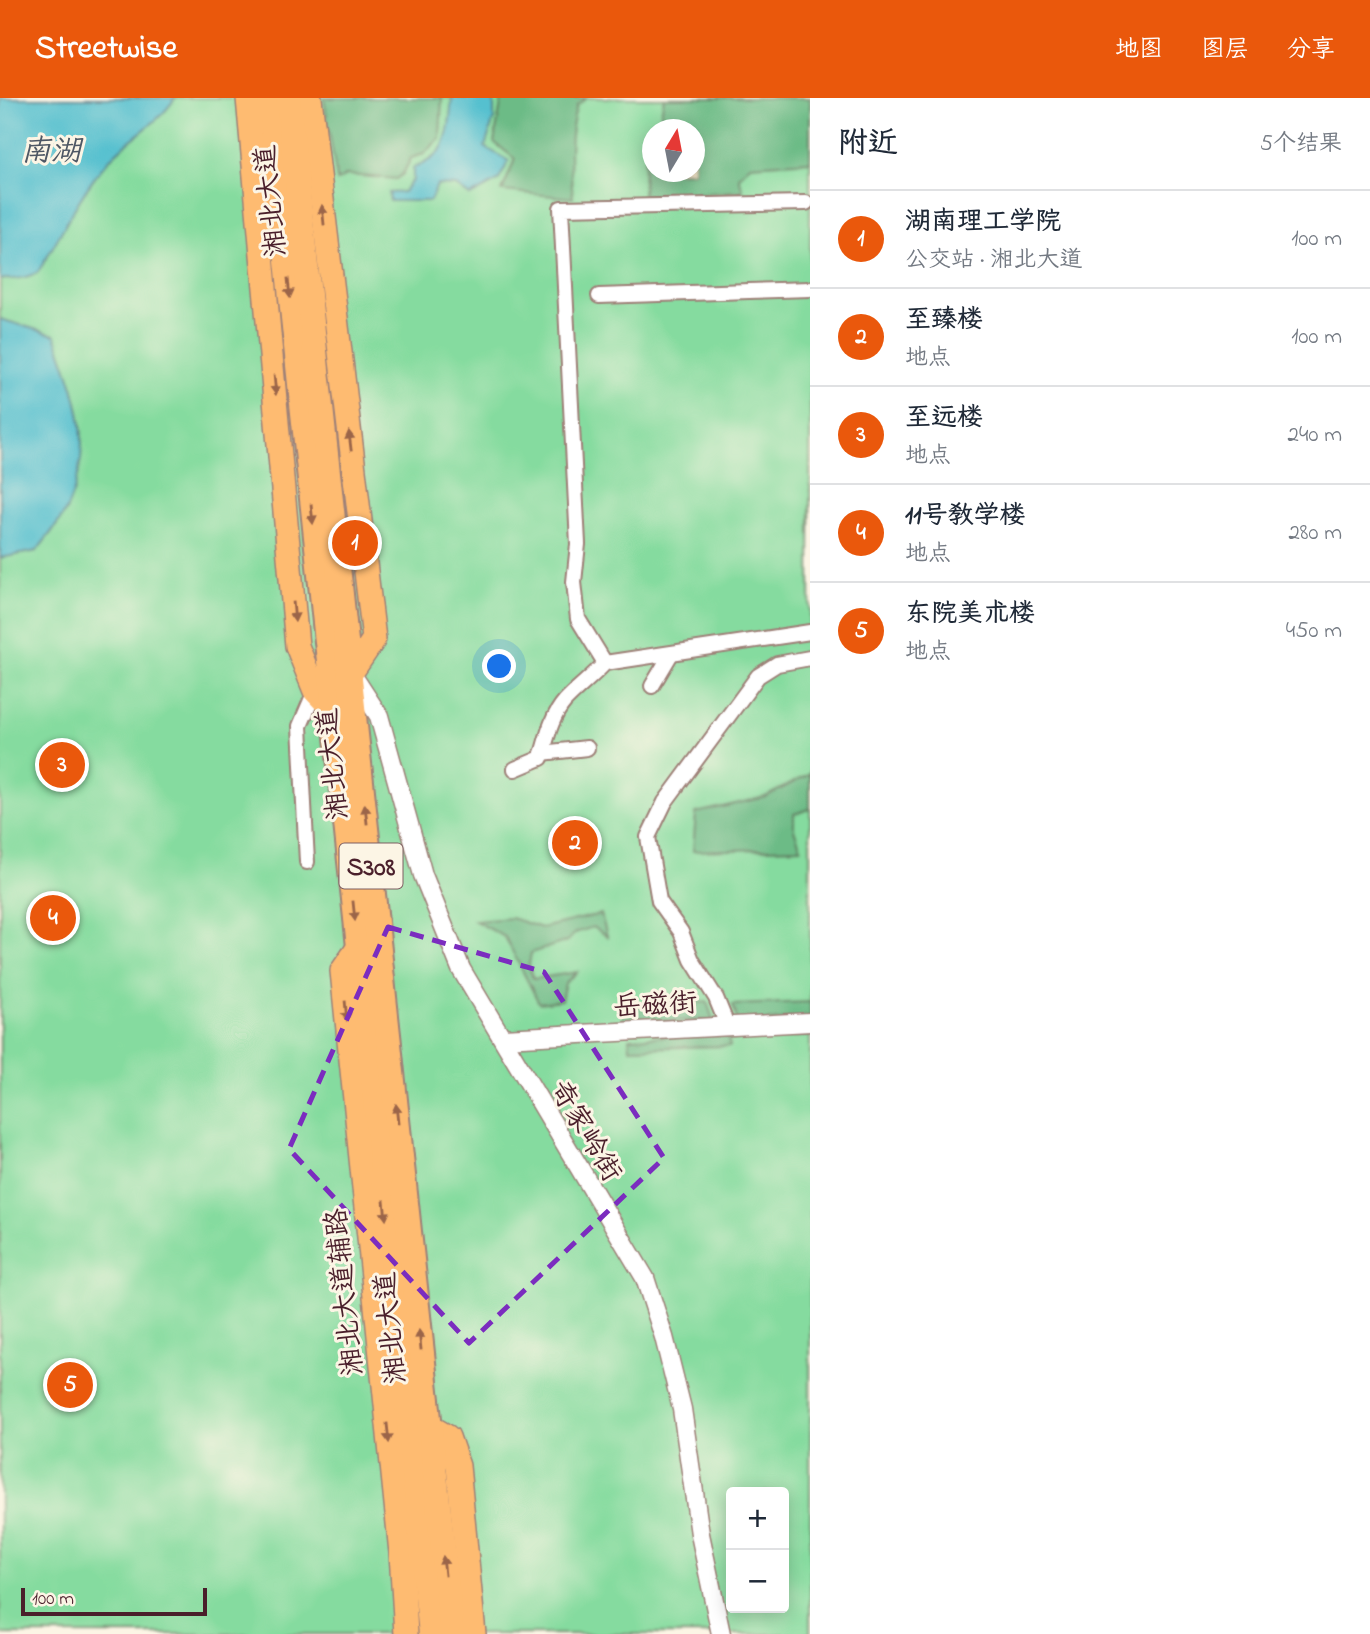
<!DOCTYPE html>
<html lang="zh">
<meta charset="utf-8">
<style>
body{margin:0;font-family:"Indie Flower","LXGW WenKai TC",sans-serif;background:#f2f2f3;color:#1f2937}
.controls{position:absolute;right:21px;bottom:21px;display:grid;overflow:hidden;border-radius:7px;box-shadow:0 4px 18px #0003}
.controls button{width:63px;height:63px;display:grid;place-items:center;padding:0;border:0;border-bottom:2px solid #e0e1e3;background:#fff;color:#1f2937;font:35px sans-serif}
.compass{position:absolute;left:642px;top:21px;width:63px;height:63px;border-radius:50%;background:#fff;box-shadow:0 4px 18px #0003;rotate:10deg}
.scale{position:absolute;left:21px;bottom:18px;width:186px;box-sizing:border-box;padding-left:7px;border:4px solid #4a1f2b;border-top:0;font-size:19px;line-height:24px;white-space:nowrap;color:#4a1f2b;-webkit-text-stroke:5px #fcf5e5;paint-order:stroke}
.you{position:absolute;left:500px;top:569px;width:24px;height:24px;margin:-18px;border:5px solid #fff;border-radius:50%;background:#1a73e8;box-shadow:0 0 0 10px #1a73e833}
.badge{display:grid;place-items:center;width:46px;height:46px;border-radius:50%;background:#ea580c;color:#fff;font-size:23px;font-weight:700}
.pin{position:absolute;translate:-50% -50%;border:4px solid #fff;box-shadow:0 2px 7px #0006}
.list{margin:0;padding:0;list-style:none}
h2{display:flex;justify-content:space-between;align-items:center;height:91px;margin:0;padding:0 28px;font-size:30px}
h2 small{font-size:23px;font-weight:400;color:#747a83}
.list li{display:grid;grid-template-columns:46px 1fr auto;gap:21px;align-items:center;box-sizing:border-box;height:98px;padding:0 28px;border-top:2px solid #e0e1e3}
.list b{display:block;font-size:26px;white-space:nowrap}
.list p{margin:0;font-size:23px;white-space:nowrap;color:#747a83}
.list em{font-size:23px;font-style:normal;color:#747a83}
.map{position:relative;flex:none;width:810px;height:1536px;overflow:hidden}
header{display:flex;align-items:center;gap:42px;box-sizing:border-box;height:98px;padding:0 35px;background:#ea580c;color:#fff}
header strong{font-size:33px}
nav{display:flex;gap:38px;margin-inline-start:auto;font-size:24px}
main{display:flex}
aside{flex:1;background:#fff}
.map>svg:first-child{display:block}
.green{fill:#85db9f;stroke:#687d65;stroke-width:2;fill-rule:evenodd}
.forest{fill:#6cbb86;stroke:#5b6d58;stroke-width:2}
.water{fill:#54c0cf;stroke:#4f707d;stroke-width:2}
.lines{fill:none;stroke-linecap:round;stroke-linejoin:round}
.minor-casing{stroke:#9e8178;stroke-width:18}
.tertiary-casing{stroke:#9e8178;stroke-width:21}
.primary-casing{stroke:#9e8178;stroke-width:26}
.trunk-casing{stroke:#9e8178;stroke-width:28}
.minor{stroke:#fff;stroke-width:14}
.tertiary{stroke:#fff;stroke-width:18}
.primary{stroke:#febb71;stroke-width:23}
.trunk{stroke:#febb71;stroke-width:24}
.oneway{fill:#9b654a}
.marked{fill:none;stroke:#7b2cbf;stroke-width:5;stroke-dasharray:14 9;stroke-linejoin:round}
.labels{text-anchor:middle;stroke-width:6;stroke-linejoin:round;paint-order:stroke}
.shield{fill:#fcf5e5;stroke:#7f5f63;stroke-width:2}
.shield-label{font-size:26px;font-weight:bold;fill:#4a1f2b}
.street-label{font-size:28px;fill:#4a1f2b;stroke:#fcf5e5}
.water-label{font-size:30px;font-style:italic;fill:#4e5764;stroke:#fcf5e5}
</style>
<header>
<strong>Streetwise</strong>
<nav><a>地图</a><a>图层</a><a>分享</a></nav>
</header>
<main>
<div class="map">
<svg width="810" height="1536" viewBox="0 0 810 1536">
<rect width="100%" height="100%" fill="#fcf5e5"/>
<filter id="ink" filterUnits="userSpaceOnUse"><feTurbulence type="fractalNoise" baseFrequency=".0143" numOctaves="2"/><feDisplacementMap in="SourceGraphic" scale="14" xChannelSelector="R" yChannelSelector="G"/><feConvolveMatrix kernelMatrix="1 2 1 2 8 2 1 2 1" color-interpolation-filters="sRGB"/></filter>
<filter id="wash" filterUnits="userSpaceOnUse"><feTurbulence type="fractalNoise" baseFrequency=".00686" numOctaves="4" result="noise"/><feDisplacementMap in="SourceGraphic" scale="28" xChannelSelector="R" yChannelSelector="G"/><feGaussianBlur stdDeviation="1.57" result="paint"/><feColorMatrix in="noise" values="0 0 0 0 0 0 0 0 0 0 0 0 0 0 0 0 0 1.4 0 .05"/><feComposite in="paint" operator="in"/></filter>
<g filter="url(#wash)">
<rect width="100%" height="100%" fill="#f1e3c5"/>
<path class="green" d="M0,0H810V1536H0ZM652,32H694V74H652ZM731,1394H784V1510H731Z"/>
<g class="forest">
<polygon points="324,0 442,0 440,40 424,56 411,60 403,76 396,81 347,77 337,83"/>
<path d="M502,0H587L577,7C567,40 570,67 573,100L502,93L515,61L494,44Z"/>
<polygon points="664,0 810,0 810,63 750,67 739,79 743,93 643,98 644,63 652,43 652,74 694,74 694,32 658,31"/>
<polygon points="810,676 810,711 794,716 794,731 801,750 693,753 696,715 765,699"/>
<polygon points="601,816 607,838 593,829 575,835 568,843 531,855 529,867 533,881 577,874 565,885 561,902 539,905 505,839 475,823 511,820 542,830"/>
<polygon points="707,904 713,922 625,924 620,909"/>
<polygon points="810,904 810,921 738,924 733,907"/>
<polygon points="810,931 810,938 768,939 761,934"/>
<polygon points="727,935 730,948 630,950 629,940"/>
</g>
<g class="water">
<path d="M0,0H175C159,26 128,40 108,63C78,97 62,136 38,174C26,181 14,182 0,181Z"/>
<path d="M452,0H494V20L485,49L509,63L498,83L470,98L456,88L437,87L430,103H390L389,95L403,94L413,82V70C450,57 448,36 452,0Z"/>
<path d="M0,221L55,237C77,298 96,344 68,408C61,424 47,439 37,453L0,460Z"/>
</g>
</g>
<g filter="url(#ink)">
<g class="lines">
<defs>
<g id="minor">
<polyline points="599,198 810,191"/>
<polyline points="605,565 578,521 574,484 578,446 561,110 806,105"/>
<polyline points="652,588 671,556"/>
<polyline points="542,655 587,650"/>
<path d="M515,671L541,660C547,640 551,619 565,603C576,591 592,579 605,565L810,534"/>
<polyline points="307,764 300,628 315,593"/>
<polyline points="727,927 716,900 692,862 681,834 659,803 648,739 665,704 758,578 777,566 810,560"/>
</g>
<g id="tertiary">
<polyline points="351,575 379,618 423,777 461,871 645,1180 664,1239 682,1311 700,1436 721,1536"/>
<polyline points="503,940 810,924"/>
</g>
<g id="primary">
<polyline points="248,0 297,548 315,593 333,612"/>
<polyline points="310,0 374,541 351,575"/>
<polyline points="358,850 342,873 401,1455 406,1536"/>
<polyline points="429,1328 448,1339 458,1368 474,1536"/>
</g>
<g id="trunk">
<polyline points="270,0 431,1536"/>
<polyline points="288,0 452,1536"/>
</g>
</defs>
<use href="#minor" class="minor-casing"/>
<use href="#tertiary" class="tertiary-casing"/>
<use href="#primary" class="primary-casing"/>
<use href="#trunk" class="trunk-casing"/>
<use href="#minor" class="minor"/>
<use href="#tertiary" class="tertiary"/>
<use href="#primary" class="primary"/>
<use href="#trunk" class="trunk"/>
</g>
<defs><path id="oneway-solid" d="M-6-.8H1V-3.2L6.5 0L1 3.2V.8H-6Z" transform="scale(1.75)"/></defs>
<g class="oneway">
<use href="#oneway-solid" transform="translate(323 117) rotate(-96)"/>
<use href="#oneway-solid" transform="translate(289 190) rotate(84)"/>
<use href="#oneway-solid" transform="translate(275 287) rotate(85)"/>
<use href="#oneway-solid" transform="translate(350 343) rotate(-97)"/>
<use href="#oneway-solid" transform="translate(312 416) rotate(84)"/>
<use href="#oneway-solid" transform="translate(294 514) rotate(85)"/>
<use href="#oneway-solid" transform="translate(366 716) rotate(-96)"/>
<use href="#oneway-solid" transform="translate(354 813) rotate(84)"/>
<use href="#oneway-solid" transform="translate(346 913) rotate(85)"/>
<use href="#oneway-solid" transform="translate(397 1016) rotate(-96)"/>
<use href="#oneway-solid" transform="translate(385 1112) rotate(84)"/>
<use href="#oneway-solid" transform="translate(420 1242) rotate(-96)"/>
<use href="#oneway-solid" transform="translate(388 1335) rotate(84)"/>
<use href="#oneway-solid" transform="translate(444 1468) rotate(-96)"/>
</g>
</g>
<path class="marked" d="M388,829L544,874L664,1060L469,1245L289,1051Z"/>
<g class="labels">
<rect class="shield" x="339.5" y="745.5" width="63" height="45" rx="5"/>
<g class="shield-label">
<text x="371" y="777">S308</text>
</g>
<g class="street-label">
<text transform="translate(269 103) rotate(-96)" y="10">湘北大道</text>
<text transform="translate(331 666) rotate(-96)" y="10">湘北大道</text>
<text transform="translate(655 905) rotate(-3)" y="10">岳磁街</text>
<text transform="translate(587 1032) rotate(59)" y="10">奇家岭街</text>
<text transform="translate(343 1194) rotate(-96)" y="10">湘北大道辅路</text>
<text transform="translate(389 1230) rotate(-96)" y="10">湘北大道</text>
</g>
<g class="water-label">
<text x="51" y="62">南湖</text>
</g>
</g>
</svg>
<div class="controls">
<button>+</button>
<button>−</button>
</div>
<svg class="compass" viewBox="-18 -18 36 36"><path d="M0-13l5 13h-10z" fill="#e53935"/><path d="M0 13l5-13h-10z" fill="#747a83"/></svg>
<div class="scale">100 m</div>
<div class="you"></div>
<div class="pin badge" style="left:355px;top:445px">1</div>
<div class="pin badge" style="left:575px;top:745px">2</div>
<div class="pin badge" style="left:62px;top:667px">3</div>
<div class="pin badge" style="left:53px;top:820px">4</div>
<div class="pin badge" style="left:70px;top:1287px">5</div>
</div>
<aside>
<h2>附近<small>5个结果</small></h2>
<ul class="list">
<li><span class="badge">1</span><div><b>湖南理工学院</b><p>公交站 · 湘北大道</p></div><em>100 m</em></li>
<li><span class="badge">2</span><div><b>至臻楼</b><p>地点</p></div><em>100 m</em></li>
<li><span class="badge">3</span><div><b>至远楼</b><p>地点</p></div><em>240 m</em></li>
<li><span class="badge">4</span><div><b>11号教学楼</b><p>地点</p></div><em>280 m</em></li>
<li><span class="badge">5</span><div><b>东院美术楼</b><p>地点</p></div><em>450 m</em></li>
</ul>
</aside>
</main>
